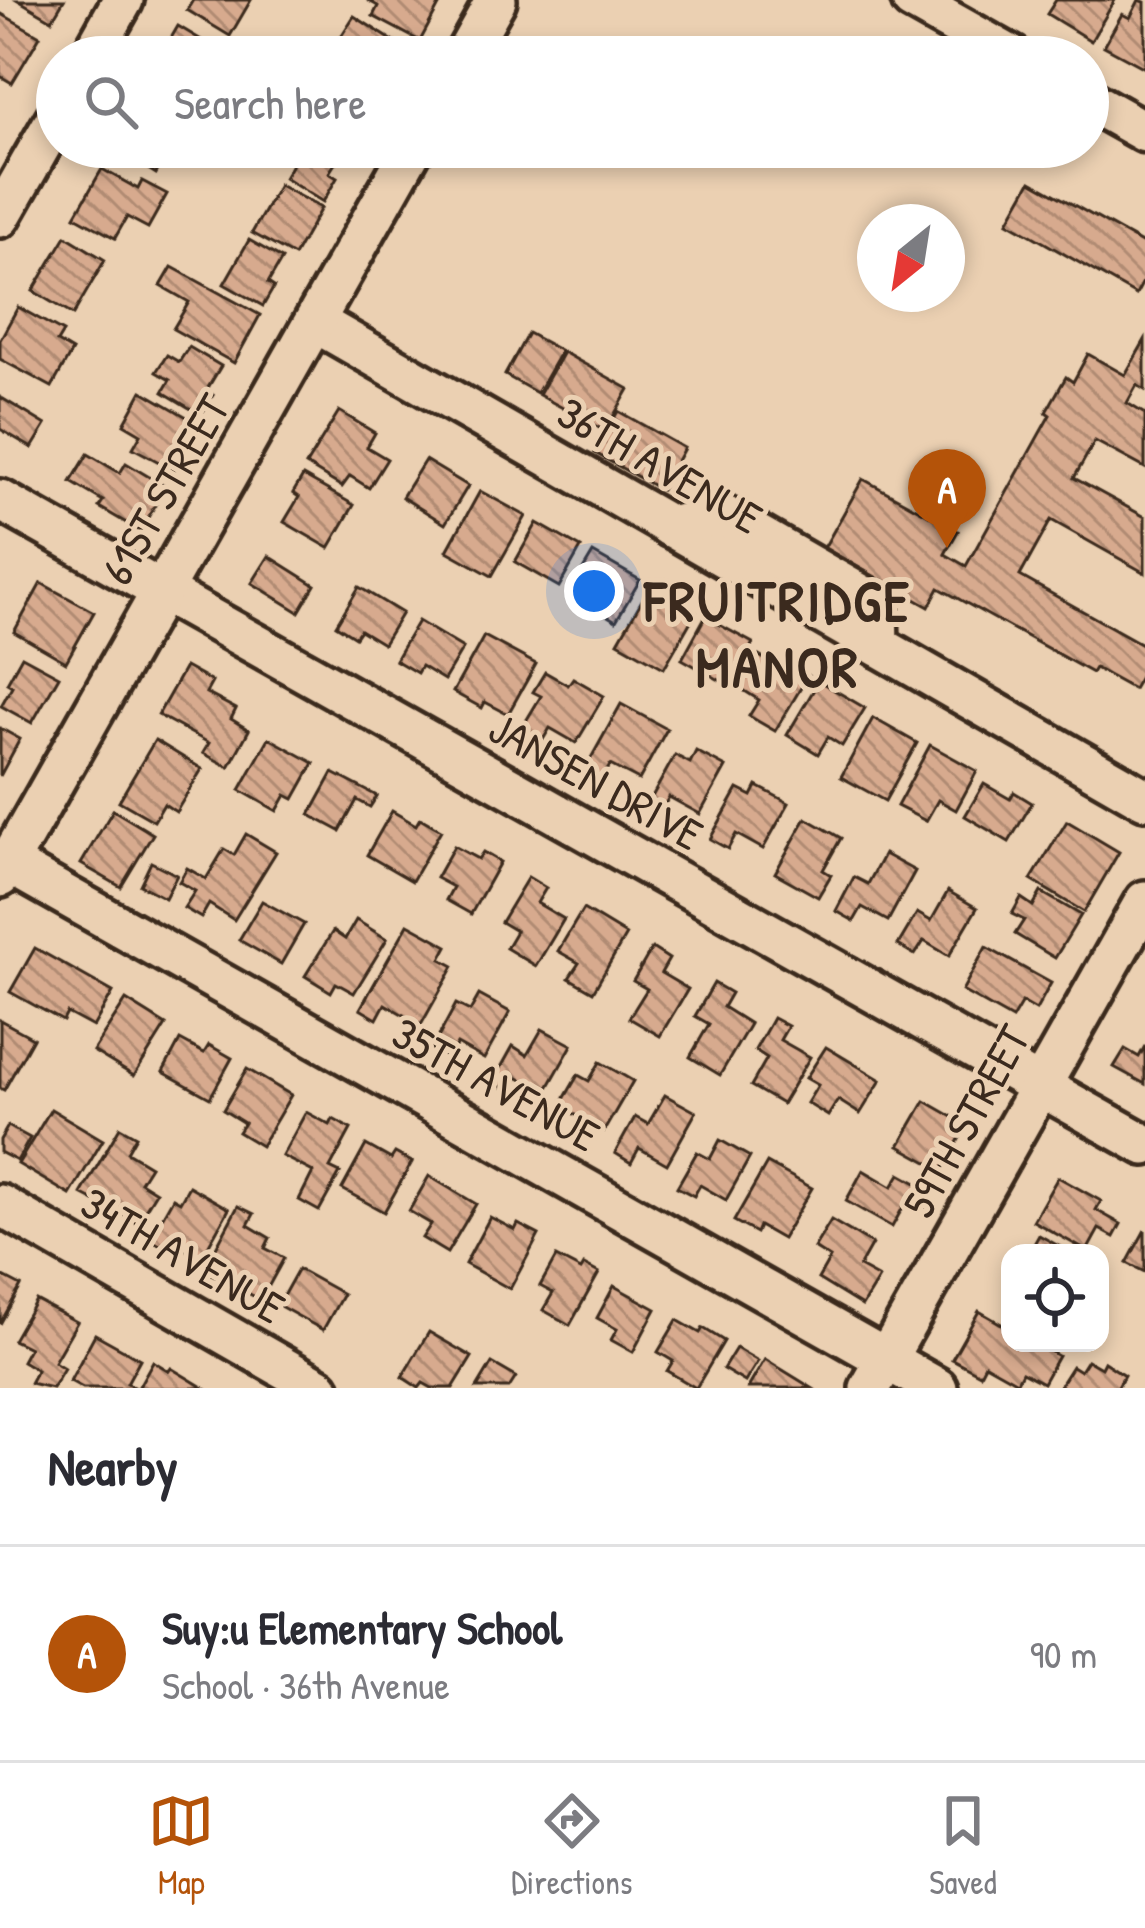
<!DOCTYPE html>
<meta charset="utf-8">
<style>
body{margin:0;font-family:"Patrick Hand",sans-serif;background:#f2f2f3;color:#2b2b33}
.controls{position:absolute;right:36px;bottom:36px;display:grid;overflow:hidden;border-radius:24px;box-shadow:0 6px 18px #0003}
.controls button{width:108px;height:108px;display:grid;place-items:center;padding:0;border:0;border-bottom:3px solid #e1e1e2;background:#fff;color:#2b2b33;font:60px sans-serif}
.compass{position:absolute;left:857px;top:204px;width:108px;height:108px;border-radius:50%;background:#fff;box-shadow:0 6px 18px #0003;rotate:210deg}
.you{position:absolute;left:594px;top:591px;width:42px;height:42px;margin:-30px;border:9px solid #fff;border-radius:50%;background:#1a73e8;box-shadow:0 0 0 18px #1a73e833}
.badge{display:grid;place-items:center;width:78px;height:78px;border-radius:50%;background:#b45309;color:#fff;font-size:39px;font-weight:700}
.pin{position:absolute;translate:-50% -99px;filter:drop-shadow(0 3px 6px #0008)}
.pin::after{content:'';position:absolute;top:63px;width:42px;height:36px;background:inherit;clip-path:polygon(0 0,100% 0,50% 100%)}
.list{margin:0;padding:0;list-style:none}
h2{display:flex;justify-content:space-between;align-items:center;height:156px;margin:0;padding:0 48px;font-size:51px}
h2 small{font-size:39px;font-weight:400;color:#7c7c81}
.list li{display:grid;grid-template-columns:78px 1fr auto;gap:36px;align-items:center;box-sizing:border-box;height:216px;padding:0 48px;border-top:3px solid #e1e1e2}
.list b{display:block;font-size:45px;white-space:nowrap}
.list p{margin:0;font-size:39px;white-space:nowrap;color:#7c7c81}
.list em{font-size:39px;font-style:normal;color:#7c7c81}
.icon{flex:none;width:66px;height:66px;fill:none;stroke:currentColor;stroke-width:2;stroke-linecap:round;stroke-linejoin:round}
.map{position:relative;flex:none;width:1145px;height:1388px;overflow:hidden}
.search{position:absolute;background:#fff;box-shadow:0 6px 18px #0003;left:36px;right:36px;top:36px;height:132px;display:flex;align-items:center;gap:30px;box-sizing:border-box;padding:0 42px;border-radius:66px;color:#7c7c81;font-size:45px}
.sheet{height:372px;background:#fff}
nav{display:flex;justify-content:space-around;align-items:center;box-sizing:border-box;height:168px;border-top:3px solid #e1e1e2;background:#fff;font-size:33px;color:#7c7c81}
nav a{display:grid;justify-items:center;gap:6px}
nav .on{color:#b45309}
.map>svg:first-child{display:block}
.building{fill:url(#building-back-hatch);stroke:#3b2a1e;stroke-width:3}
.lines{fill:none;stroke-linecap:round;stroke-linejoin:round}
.minor-casing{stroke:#3b2a1e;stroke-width:48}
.minor{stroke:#ebd0b2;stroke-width:39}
.labels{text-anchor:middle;stroke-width:10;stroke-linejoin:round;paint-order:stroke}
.street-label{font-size:45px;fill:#3b2a1e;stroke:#ebd0b2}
.district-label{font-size:57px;font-weight:bold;letter-spacing:3px;fill:#3b2a1e;stroke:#ebd0b2}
</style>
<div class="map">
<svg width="1145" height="1388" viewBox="0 0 1145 1388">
<defs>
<pattern id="building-back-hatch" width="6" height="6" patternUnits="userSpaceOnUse" patternTransform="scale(3)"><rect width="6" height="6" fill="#d7aa8e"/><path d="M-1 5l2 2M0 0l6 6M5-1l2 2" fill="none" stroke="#b08b73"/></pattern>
</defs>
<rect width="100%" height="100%" fill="#ebd0b2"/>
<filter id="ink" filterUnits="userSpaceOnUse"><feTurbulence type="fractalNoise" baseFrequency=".00833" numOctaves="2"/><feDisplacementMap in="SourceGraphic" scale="24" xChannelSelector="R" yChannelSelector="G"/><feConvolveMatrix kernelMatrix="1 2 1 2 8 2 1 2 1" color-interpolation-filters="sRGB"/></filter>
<g filter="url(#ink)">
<g class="building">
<polygon points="18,0 64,0 52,20"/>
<polygon points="193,0 251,0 230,36 187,10"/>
<polygon points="367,0 442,0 420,41 373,16 378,6"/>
<polygon points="1056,0 1115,0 1091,41 1047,14"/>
<polygon points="1139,0 1145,2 1145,68 1104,46 1122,14 1130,18"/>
<polygon points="0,13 40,36 12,83 0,76"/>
<polygon points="354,16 401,46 394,57 339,57 331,52"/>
<polygon points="178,26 218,50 213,57 160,57"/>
<polygon points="113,147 171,147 156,174"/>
<polygon points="302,147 334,147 342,152 329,173 337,178 323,202 284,178"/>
<polygon points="102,169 138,189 142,181 167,194 148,228 127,217 115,238 75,216"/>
<polygon points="1031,181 1145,245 1145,278 1136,295 1008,222"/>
<polygon points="279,185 321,208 294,256 252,233"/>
<polygon points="66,236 105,260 73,315 33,291"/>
<polygon points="249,240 282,259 268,283 274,287 263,306 224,284"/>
<polygon points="172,267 260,315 234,363 173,329 189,302 161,286"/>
<polygon points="18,307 63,332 57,342 72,351 52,387 0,359 0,340"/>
<polygon points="528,333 561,351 537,393 505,375"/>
<polygon points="1145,340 1145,390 1137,385 1127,403 1145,414 1145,468 1095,441 1074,478 1145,517 1145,573 1051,520 1020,576 1145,646 1145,668 1133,689 1095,668 1092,673 939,588 929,607 824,548 863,479 958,531 945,554 966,566 1050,415 1046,412 1066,377 1073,382 1088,354 1125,375"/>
<polygon points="189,347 221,366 206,391 213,395 201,415 163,392 170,380 156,372 167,355 179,362"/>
<polygon points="563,352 629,389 605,431 539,395"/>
<polygon points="142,391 199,424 174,470 133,448 141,434 124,424"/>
<polygon points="0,397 46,425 32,448 0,429"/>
<polygon points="339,411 375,433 367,447 387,459 369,488 350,476 342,487 306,465"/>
<polygon points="618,411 684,448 661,490 595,453"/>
<polygon points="88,454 120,473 126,463 166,487 140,531 99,507 103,501 71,482"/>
<polygon points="425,460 468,486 445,524 402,497"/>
<polygon points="303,476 354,505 329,548 284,522 299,497 293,493"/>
<polygon points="480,491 526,516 492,576 447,551"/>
<polygon points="537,523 581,548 559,587 515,562"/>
<polygon points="593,553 640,580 616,621 569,593"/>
<polygon points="269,556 315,585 299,612 252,583"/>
<polygon points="41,583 94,612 66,662 14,632"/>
<polygon points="359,587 402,613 383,644 360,630 355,637 336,625"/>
<polygon points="646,593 662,602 667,595 696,612 664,668 618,642"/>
<polygon points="705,617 753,643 730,686 682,659"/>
<polygon points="418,621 463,648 444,680 421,666 417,673 395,660"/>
<polygon points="484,636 536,664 508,714 485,702 482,708 453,692"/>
<polygon points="22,656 59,676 32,723 1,706 12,686 7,683"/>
<polygon points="759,656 783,670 788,663 808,676 775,731 749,716 759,700 740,688"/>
<polygon points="185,667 212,682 206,693 236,709 231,719 249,730 229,767 203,753 209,743 158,715"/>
<polygon points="545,672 568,685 573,678 604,696 576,743 550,728 541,743 520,731 541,696 533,692"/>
<polygon points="819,681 865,708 842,746 828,737 818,754 787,735"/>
<polygon points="621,704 667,729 639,780 610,765 603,779 585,769"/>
<polygon points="873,718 917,743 885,801 841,777"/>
<polygon points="0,728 20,739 0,776"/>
<polygon points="269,738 314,763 294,799 286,795 277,811 240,790"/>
<polygon points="155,740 202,769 176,812 164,804 154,821 119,801"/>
<polygon points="930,745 977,771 956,810 938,800 926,821 897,806"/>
<polygon points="696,751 726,767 700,814 669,797 661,811 648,804 675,755 690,763"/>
<polygon points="333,773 377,796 370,807 357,800 340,831 310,815"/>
<polygon points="984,784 1010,799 1014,792 1032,803 1009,842 965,816"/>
<polygon points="757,786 789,803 763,849 736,834 728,849 710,839 738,789 752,796"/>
<polygon points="113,810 153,834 121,887 81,864"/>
<polygon points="392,811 416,825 420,818 441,830 412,881 367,855"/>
<polygon points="806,818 841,838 823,870 831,875 818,897 775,873"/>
<polygon points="1067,821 1119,852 1084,912 1031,880"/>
<polygon points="246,834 276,852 234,920 209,904 201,918 184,908 195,891 179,882 187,868 206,879 224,849 234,855"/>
<polygon points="454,846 478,859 483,852 500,862 471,914 446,900 453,887 436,878"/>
<polygon points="884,854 915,871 888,921 862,907 854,921 836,911 854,877 868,884"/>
<polygon points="151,862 177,875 165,898 140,885"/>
<polygon points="528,877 546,888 537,903 564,919 536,966 506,948 516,931 501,922"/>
<polygon points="948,891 977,908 949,956 924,941 915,955 898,945 917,913 931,921"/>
<polygon points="1041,892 1081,915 1055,958 1015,934 1024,920 1012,914 1021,898 1033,906"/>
<polygon points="262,901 304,924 281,964 239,940"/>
<polygon points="583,909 626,935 593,992 569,978 579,963 558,951"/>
<polygon points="356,920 387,939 354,993 336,983 331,992 305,976 333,931 345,939"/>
<polygon points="408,924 448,946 441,959 454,966 421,1025 385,1004 377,1019 360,1009"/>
<polygon points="986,947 1051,983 1036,1010 1022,1002 1012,1019 962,991"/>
<polygon points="35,948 113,992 93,1027 67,1013 63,1021 10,992"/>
<polygon points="652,948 669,959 661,973 688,989 660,1036 629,1018 647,989 633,981"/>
<polygon points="714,983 731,993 723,1007 750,1024 720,1075 690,1057 709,1024 695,1016"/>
<polygon points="479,995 510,1012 484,1059 457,1044 449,1058 432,1049 456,1004 470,1011"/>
<polygon points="126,1000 166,1025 134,1076 93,1051"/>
<polygon points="773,1018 788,1026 780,1040 810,1057 782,1104 751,1086 767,1058 755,1050"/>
<polygon points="0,1020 33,1038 4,1090 0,1088"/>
<polygon points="542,1029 572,1045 545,1093 517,1077 510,1091 493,1082 513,1046 527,1055"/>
<polygon points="180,1040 204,1053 209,1045 232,1058 210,1098 163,1072"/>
<polygon points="1145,1046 1145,1084 1114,1067 1125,1049 1139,1057"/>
<polygon points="826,1047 881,1080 860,1114 838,1100 828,1116 807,1103 818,1085 806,1078"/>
<polygon points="600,1062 633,1081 604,1131 560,1106 578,1075 589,1081"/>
<polygon points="247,1069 291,1095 261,1146 238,1132 244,1123 223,1110"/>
<polygon points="665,1095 696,1112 667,1164 639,1148 631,1163 615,1153 635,1117 648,1124"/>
<polygon points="925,1101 967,1125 942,1170 899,1146"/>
<polygon points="51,1109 103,1140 70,1195 18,1164"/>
<polygon points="306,1112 330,1125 333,1119 351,1129 330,1168 340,1173 319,1211 299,1200 313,1172 282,1156"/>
<polygon points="8,1126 30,1138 17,1161 0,1152 0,1140"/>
<polygon points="120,1127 136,1136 127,1152 150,1166 140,1182 156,1192 137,1223 81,1194"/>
<polygon points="720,1140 750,1157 726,1200 700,1185 694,1196 677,1187 697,1152 710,1159"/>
<polygon points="366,1145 391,1159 395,1153 412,1162 384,1212 342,1189"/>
<polygon points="767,1163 812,1188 782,1239 759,1226 756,1233 734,1221"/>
<polygon points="863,1170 892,1187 900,1174 933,1192 923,1209 907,1200 892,1227 846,1201"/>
<polygon points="429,1176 476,1204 447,1253 422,1238 431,1224 409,1211"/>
<polygon points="1058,1177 1101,1201 1096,1210 1121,1224 1114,1237 1099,1229 1087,1251 1033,1221"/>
<polygon points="189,1186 229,1209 201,1259 176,1244 172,1252 150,1239 173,1198 180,1202"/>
<polygon points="238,1206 254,1214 248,1225 270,1238 265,1248 284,1258 261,1300 204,1270"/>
<polygon points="490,1217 515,1230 518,1224 539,1235 510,1289 465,1264"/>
<polygon points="831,1220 872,1244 859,1267 879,1278 862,1306 818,1279 830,1258 814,1248"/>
<polygon points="1145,1230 1145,1272 1127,1263"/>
<polygon points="1039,1235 1064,1249 1062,1253 1029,1253"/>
<polygon points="556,1257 581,1270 584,1265 599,1273 570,1325 543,1310 553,1293 540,1286"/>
<polygon points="298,1269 343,1294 323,1330 278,1305"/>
<polygon points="0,1275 21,1286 0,1324"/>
<polygon points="614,1286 656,1309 633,1352 611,1340 617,1329 597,1318"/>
<polygon points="36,1300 77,1322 54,1362 64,1368 52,1388 30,1383 37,1370 22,1361 29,1348 13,1340"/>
<polygon points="979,1311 1010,1329 1010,1343 1035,1343 1058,1356 1043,1383 1022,1372 1017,1382 985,1364 980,1374 952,1359"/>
<polygon points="677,1320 700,1333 703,1328 724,1341 696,1388 667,1371 673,1361 658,1352"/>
<polygon points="429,1332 472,1357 453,1388 432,1388 423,1383 419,1388 402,1377"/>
<polygon points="95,1334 140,1359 127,1383 136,1388 83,1388 70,1381"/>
<polygon points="736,1348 758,1361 745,1382 723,1369"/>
<polygon points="765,1359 812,1388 748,1388"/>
<polygon points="1087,1360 1101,1368 1104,1362 1124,1375 1117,1388 1058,1388 1072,1366 1080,1371"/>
<polygon points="153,1361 169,1371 171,1368 204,1388 143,1388 139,1386"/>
<polygon points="492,1363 516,1377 509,1388 477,1388"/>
</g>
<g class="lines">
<defs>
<g id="minor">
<polyline points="912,0 1013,57"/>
<polyline points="91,57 123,0"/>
<polyline points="464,57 496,0"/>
<polyline points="1088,100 1145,132"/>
<polyline points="0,217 57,117"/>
<polyline points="315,322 1145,799"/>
<polyline points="0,500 1145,1145"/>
<polyline points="671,527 721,514 877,604 878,646"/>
<polyline points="8,863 937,1388"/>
<polyline points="0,877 413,147"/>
<polyline points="0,1205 319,1388"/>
<polyline points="870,1388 1145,901"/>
</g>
</defs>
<use href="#minor" class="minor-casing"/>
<use href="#minor" class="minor"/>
</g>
</g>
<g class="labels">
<g class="street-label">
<text transform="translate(660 465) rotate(30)" y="16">36TH AVENUE</text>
<text transform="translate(165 489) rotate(-60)" y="16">61ST STREET</text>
<text transform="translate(596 781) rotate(29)" y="16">JANSEN DRIVE</text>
<text transform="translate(496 1084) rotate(29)" y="16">35TH AVENUE</text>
<text transform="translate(966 1121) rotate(-61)" y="16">59TH STREET</text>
<text transform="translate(183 1255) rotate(30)" y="16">34TH AVENUE</text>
</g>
<g class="district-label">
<text x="778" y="621">FRUITRIDGE<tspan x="778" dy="66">MANOR</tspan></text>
</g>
</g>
</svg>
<div class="controls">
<button><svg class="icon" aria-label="locate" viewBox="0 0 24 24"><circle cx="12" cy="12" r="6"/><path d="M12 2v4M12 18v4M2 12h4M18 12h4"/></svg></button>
</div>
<svg class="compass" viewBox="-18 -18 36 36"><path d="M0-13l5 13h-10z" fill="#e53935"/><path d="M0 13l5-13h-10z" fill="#7c7c81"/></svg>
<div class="you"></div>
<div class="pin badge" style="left:947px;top:548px">A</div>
<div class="search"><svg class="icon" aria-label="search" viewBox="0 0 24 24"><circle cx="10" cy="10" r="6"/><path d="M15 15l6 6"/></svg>Search here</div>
</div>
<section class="sheet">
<h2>Nearby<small></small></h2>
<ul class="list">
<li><span class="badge">A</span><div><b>Suy:u Elementary School</b><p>School · 36th Avenue</p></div><em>90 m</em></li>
</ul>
</section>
<nav>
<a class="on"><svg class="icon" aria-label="map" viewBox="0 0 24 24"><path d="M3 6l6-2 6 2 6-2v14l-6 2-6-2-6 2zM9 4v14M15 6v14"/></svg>Map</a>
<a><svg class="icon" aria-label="directions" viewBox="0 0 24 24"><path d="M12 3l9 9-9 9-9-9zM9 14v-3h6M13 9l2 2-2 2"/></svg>Directions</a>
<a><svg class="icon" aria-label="saved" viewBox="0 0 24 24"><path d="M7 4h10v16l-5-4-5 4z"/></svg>Saved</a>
</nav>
